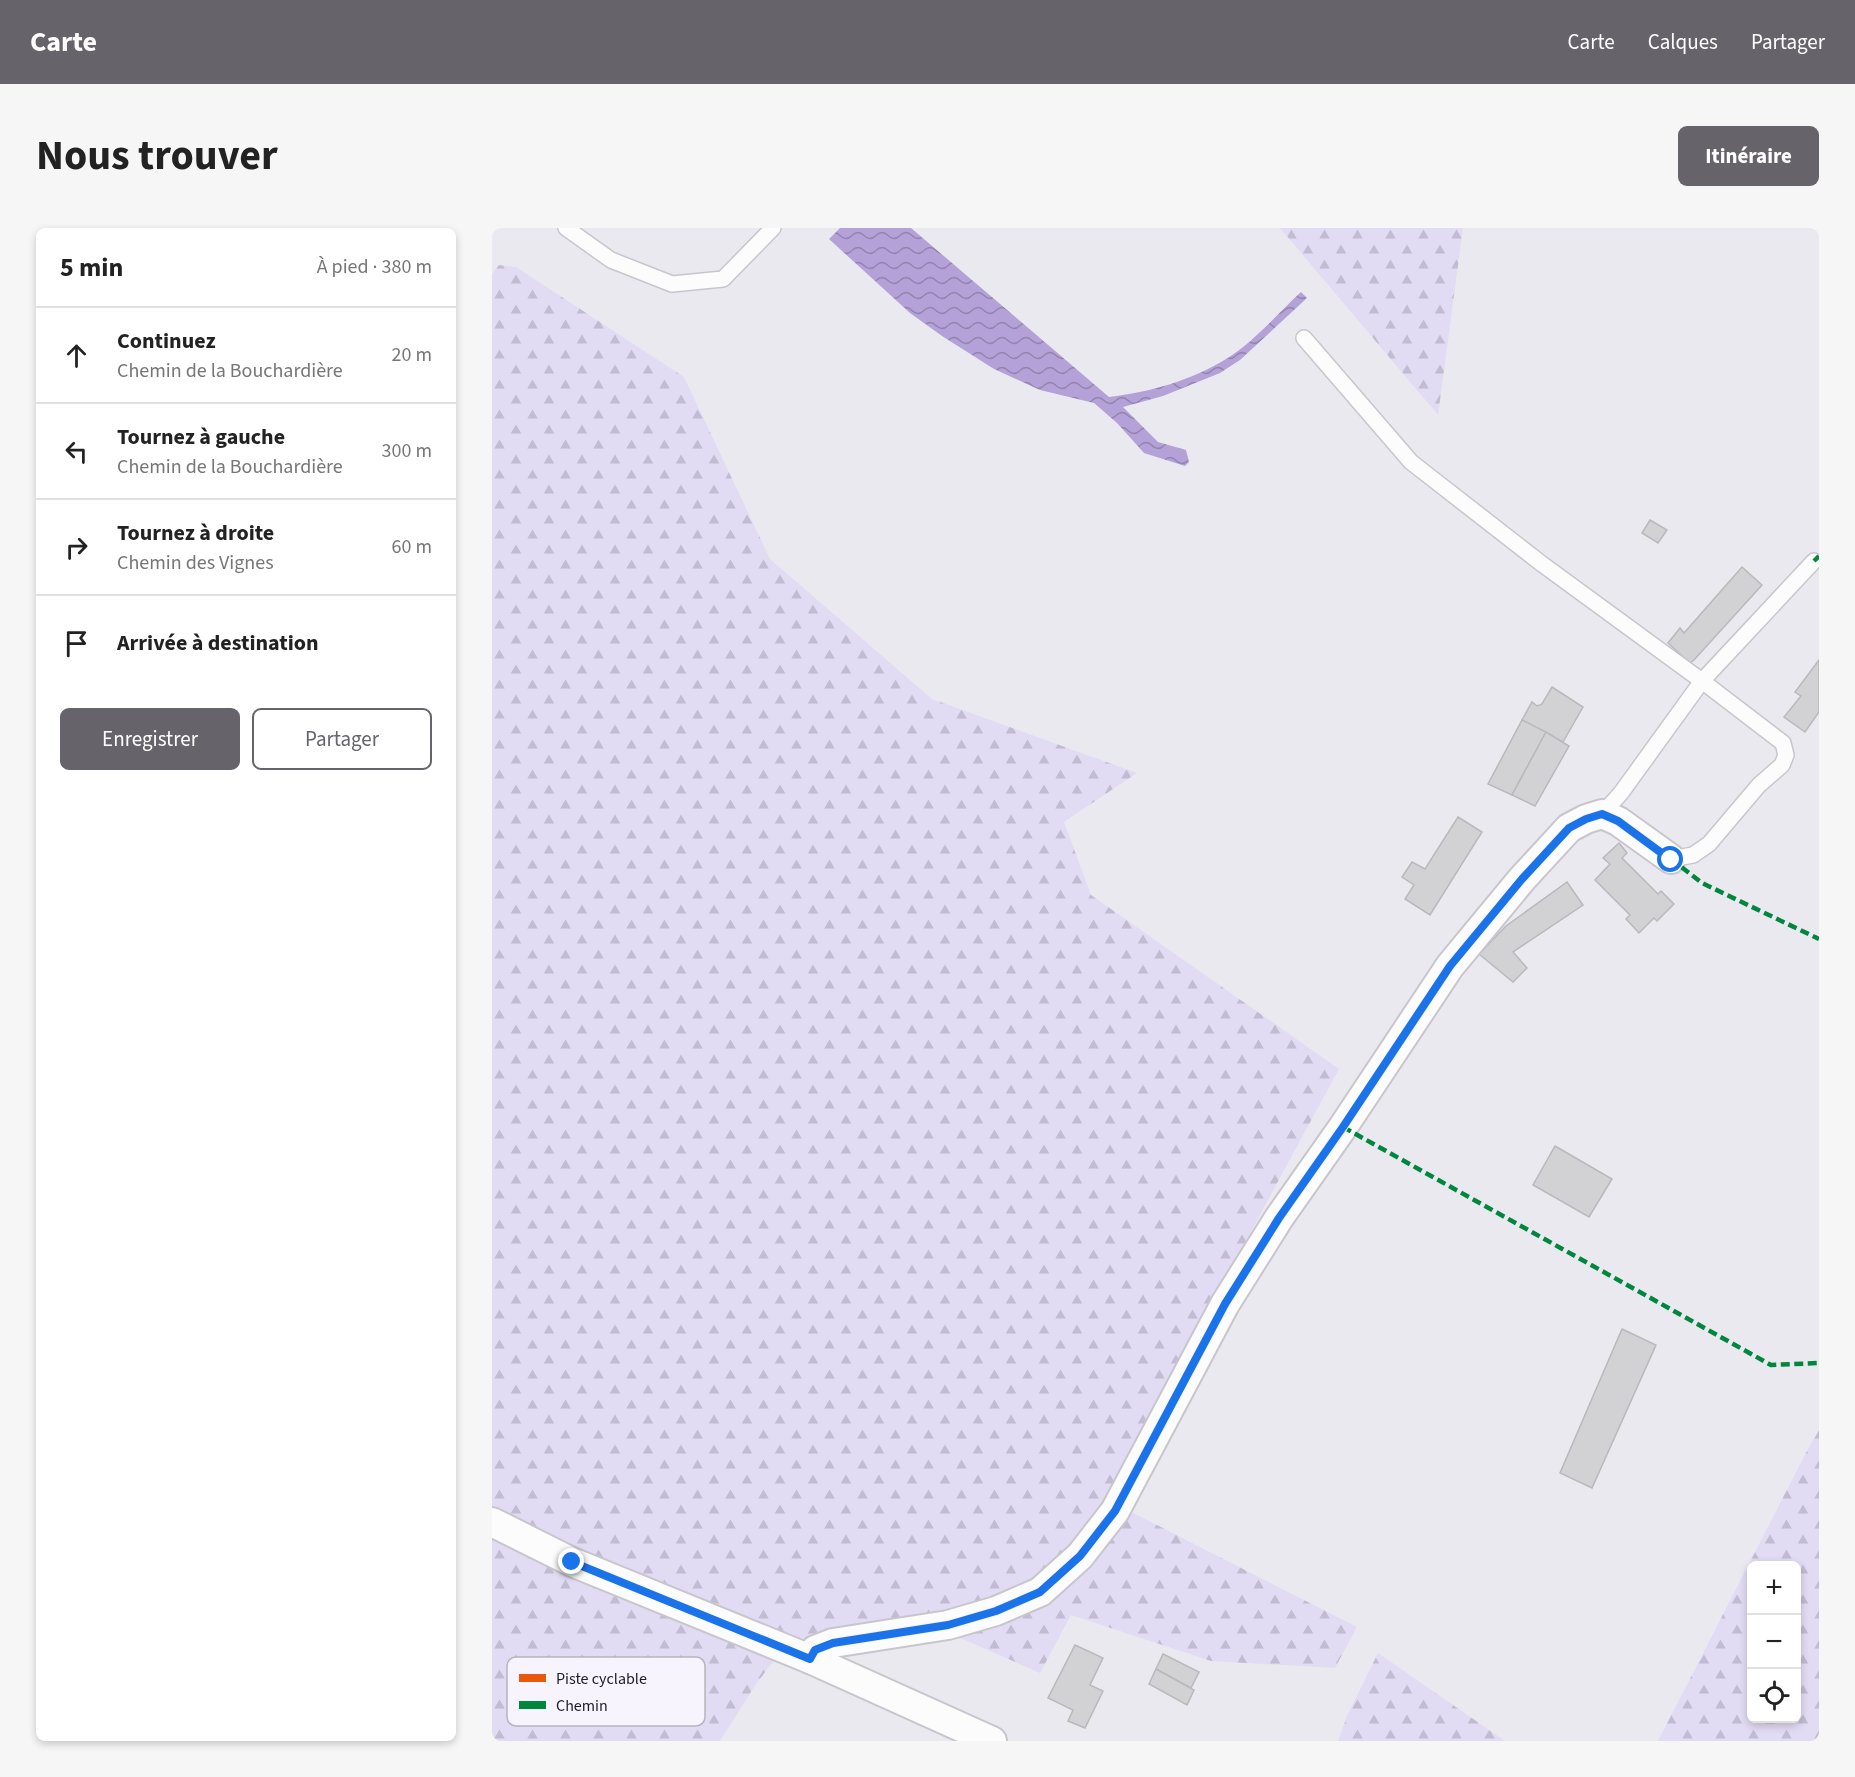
<!DOCTYPE html>
<html lang="fr">
<meta charset="utf-8">
<style>
body{margin:0;font-family:"Source Sans 3",sans-serif;background:#f6f6f6;color:#222}
.controls{position:absolute;right:18px;bottom:18px;display:grid;overflow:hidden;border-radius:9px;box-shadow:0 3px 9px #0003}
.controls button{width:54px;height:54px;display:grid;place-items:center;padding:0;border:0;border-bottom:2px solid #e0e0e0;background:#fff;color:#222;font:30px sans-serif}
.stop{position:absolute;width:18px;height:18px;margin:-14px;border:4px solid #1a73e8;border-radius:50%;background:#fff}
.stop.end{background:#1a73e8;border-color:#fff;box-shadow:0 2px 6px #0008}
.list{margin:0;padding:0;list-style:none}
h2{display:flex;justify-content:space-between;align-items:center;height:78px;margin:0;padding:0 24px;font-size:26px}
h2 small{font-size:20px;font-weight:400;color:#767676}
.list li{display:grid;grid-template-columns:39px 1fr auto;gap:18px;align-items:center;box-sizing:border-box;height:96px;padding:0 24px;border-top:2px solid #e0e0e0}
.list b{display:block;font-size:22px;white-space:nowrap}
.list p{margin:0;font-size:20px;white-space:nowrap;color:#767676}
.list em{font-size:20px;font-style:normal;color:#767676}
.actions{display:flex;gap:12px;padding:18px 24px}
.actions a{flex:1;padding:14px 0;border:2px solid #66646a;border-radius:9px;text-align:center;font-size:21px;color:#66646a}
.actions .main{background:#66646a;color:#fff}
.icon{flex:none;width:33px;height:33px;fill:none;stroke:currentColor;stroke-width:2;stroke-linecap:round;stroke-linejoin:round}
.map{position:relative;flex:none;width:1327px;height:1513px;overflow:hidden;border-radius:9px}
header{display:flex;align-items:center;gap:36px;box-sizing:border-box;height:84px;padding:0 30px;background:#66646a;color:#fff}
header strong{font-size:28px}
nav{display:flex;gap:33px;margin-inline-start:auto;font-size:21px}
.intro{display:flex;align-items:center;justify-content:space-between;box-sizing:border-box;height:144px;padding:0 36px}
h1{margin:0;font-size:42px}
.button{padding:15px 27px;border-radius:9px;background:#66646a;color:#fff;font-size:21px;font-weight:700}
main{display:flex;gap:36px;padding:0 36px}
aside{flex:1;background:#fff;border-radius:9px;box-shadow:0 3px 9px #0003}
.map>svg:first-child{display:block}
.forest{fill:url(#forest-firs);fill-rule:evenodd}
.water{fill:url(#water-waves)}
.building{fill:#d2d2d4;stroke:#b8b9ba;stroke-width:1.5}
.lines{fill:none;stroke-linecap:round;stroke-linejoin:round}
.service-casing{stroke:#c8c6cc;stroke-width:18}
.minor-casing{stroke:#c8c6cc;stroke-width:32}
.service{stroke:#fcfcfd;stroke-width:15}
.minor{stroke:#fcfcfd;stroke-width:28}
.quiet{stroke:#00873e;stroke-width:4.5;stroke-dasharray:9 4.5;stroke-linecap:butt}
.cycleway-casing{stroke:#f7f4fe;stroke-width:10}
.cycleway{stroke:#e8590c;stroke-width:6}
.route{stroke:#1a73e8;stroke-width:8}
.key{fill:#f7f4fe;stroke:#b6b4bc;stroke-width:1.5}
.key-label{font-size:16px;fill:#1e1d22}
</style>
<header>
<strong>Carte</strong>
<nav><a>Carte</a><a>Calques</a><a>Partager</a></nav>
</header>
<div class="intro"><h1>Nous trouver</h1><a class="button">Itinéraire</a></div>
<main>
<aside>
<h2>5 min<small>À pied · 380 m</small></h2>
<ul class="list">
<li><svg class="icon" aria-label="ahead" viewBox="0 0 24 24"><path d="M12 20V5M6 11l6-6 6 6"/></svg><div><b>Continuez</b><p>Chemin de la Bouchardière</p></div><em>20 m</em></li>
<li><svg class="icon" aria-label="left" viewBox="0 0 24 24"><path d="M17 20v-9H6M10 6l-5 5 5 5"/></svg><div><b>Tournez à gauche</b><p>Chemin de la Bouchardière</p></div><em>300 m</em></li>
<li><svg class="icon" aria-label="right" viewBox="0 0 24 24"><path d="M7 20v-9h11M14 6l5 5-5 5"/></svg><div><b>Tournez à droite</b><p>Chemin des Vignes</p></div><em>60 m</em></li>
<li><svg class="icon" aria-label="arrive" viewBox="0 0 24 24"><path d="M6 21V4h12l-3 4 3 4H6"/></svg><div><b>Arrivée à destination</b></div></li>
</ul>
<div class="actions"><a class="main">Enregistrer</a><a>Partager</a></div>
</aside>
<div class="map">
<svg width="1327" height="1513" viewBox="0 0 1327 1513">
<defs>
<pattern id="forest-firs" width="22" height="20" patternUnits="userSpaceOnUse" patternTransform="scale(1.5)"><rect width="22" height="20" fill="#e2dbf4"/><path d="M5 1l3.5 6h-7zM16 11l3.5 6h-7z" fill="#c1bcd1"/></pattern>
<pattern id="water-waves" width="16" height="10" patternUnits="userSpaceOnUse" patternTransform="scale(1.5)"><rect width="16" height="10" fill="#b4a1d8"/><path d="M0 5q4-4 8 0t8 0" fill="none" stroke="#9283af"/></pattern>
</defs>
<rect width="100%" height="100%" fill="#ebe9f0"/>
<g class="forest">
<polygon points="788,0 971,0 946,187"/>
<polygon points="7,37 24,39 192,149 278,331 440,471 645,545 572,594 599,667 847,841 614,1271 865,1399 843,1440 719,1433 579,1387 548,1445 418,1388 298,1412 264,1456 228,1513 0,1513 0,46"/>
<path d="M1327,1202V1513H1166L1318,1217ZM1260,1338H1304V1490H1260Z"/>
<polygon points="886,1425 1013,1513 846,1513 855,1488"/>
</g>
<path class="water" d="M348,0H419L617,169C658,164 698,153 734,131C761,115 786,85 809,64L815,70L748,132L728,145L671,168L631,179L666,214L694,222L697,234L693,238L652,225L625,195L602,175L548,162L502,141L450,108L418,85L337,11Z"/>
<g class="building">
<polygon points="1158,292 1175,302 1166,315 1150,305"/>
<polygon points="1250,339 1270,357 1202,432 1198,435 1176,415 1188,400 1192,405"/>
<polygon points="1327,432 1327,484 1313,504 1292,489 1309,468 1303,464"/>
<polygon points="1060,459 1091,479 1071,514 1030,492 1040,474 1045,478 1050,476"/>
<polygon points="1030,492 1054,504 1020,567 996,556"/>
<polygon points="1054,504 1077,518 1043,578 1020,567"/>
<polygon points="966,589 990,604 938,687 913,671 922,657 910,649 920,634 933,641"/>
<polygon points="1127,615 1135,625 1130,630 1166,666 1169,663 1182,676 1165,693 1162,690 1147,705 1134,691 1138,687 1103,652 1118,636 1111,630"/>
<polygon points="1075,654 1091,677 1021,724 1035,740 1021,754 987,726 1014,698"/>
<polygon points="1063,918 1120,951 1097,989 1041,957"/>
<polygon points="1130,1101 1164,1117 1100,1260 1068,1245"/>
<polygon points="583,1417 611,1430 598,1457 611,1463 593,1500 576,1493 581,1482 556,1470"/>
<polygon points="671,1426 707,1444 699,1460 664,1441"/>
<polygon points="664,1441 702,1462 695,1477 657,1456"/>
</g>
<g class="lines">
<defs>
<g id="service">
<polyline points="74,0 119,32 180,56 231,51 281,0"/>
<polyline points="812,110 919,234 1050,336 1210,453 1291,515 1294,527 1290,537 1267,557 1217,616 1201,627 1179,631"/>
<polyline points="1110,586 1129,565 1210,453 1322,333"/>
</g>
<g id="minor">
<polyline points="0,1294 80,1334 318,1431 500,1513"/>
<polyline points="318,1431 323,1422 341,1415 456,1397 504,1383 548,1364 588,1328 623,1283 733,1076 787,990 851,899 958,738 1030,651 1077,600 1094,591 1110,586 1126,593 1179,631"/>
</g>
</defs>
<use href="#service" class="service-casing"/>
<use href="#minor" class="minor-casing"/>
<use href="#service" class="service"/>
<use href="#minor" class="minor"/>
<g class="quiet">
<polyline points="1322,333 1327,328"/>
<polyline points="1179,631 1210,655 1327,711"/>
<polyline points="851,899 1279,1137 1327,1135"/>
</g>
<defs>
<polyline id="cycleway" points="318,1431 323,1422 341,1415 456,1397 504,1383 548,1364 588,1328 623,1283 733,1076 787,990 851,899 958,738 1030,651 1077,600 1094,591 1110,586 1126,593 1179,631"/>
</defs>
<use href="#cycleway" class="cycleway-casing"/>
<use href="#cycleway" class="cycleway"/>
</g>
<g class="lines">
<polyline class="route" points="80,1334 318,1431 323,1422 341,1415 456,1397 504,1383 548,1364 588,1328 623,1283 733,1076 787,990 851,899 958,738 1030,651 1077,600 1094,591 1110,586 1126,593 1179,632"/>
</g>
<rect x="15" y="1429" width="198" height="69" rx="9" class="key"/>
<rect x="27" y="1446" width="27" height="8" fill="#e8590c"/>
<rect x="27" y="1473" width="27" height="8" fill="#00873e"/>
<g class="key-label">
<text x="64" y="1456">Piste cyclable</text>
<text x="64" y="1483">Chemin</text>
</g>
</svg>
<div class="controls">
<button>+</button>
<button>−</button>
<button><svg class="icon" aria-label="locate" viewBox="0 0 24 24"><circle cx="12" cy="12" r="6"/><path d="M12 2v4M12 18v4M2 12h4M18 12h4"/></svg></button>
</div>
<div class="stop" style="left:1179px;top:632px"></div>
<div class="stop end" style="left:80px;top:1334px"></div>
</div>
</main>
